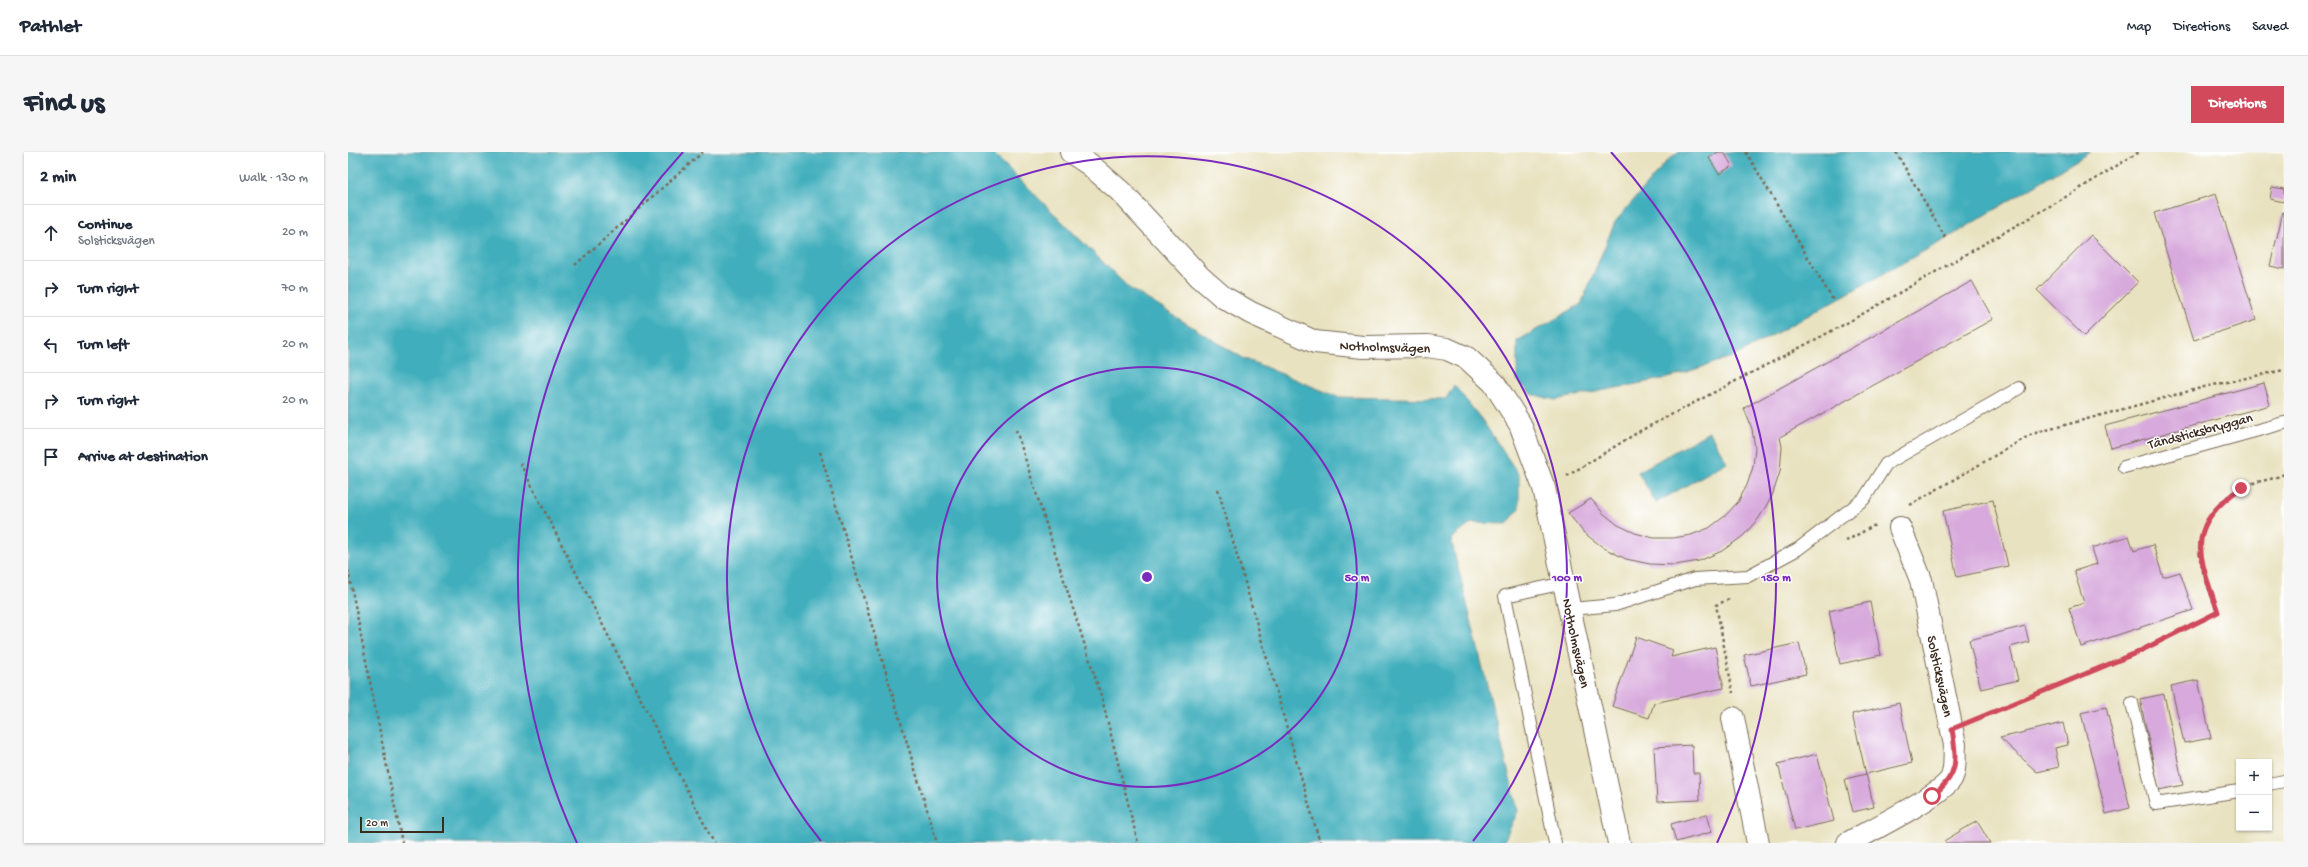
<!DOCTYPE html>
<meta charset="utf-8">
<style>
body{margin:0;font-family:"Gochi Hand",sans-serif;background:#f6f6f7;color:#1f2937}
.controls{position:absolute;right:12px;bottom:12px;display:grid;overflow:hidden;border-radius:0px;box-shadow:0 1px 3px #0004}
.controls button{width:36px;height:36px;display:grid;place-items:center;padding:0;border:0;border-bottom:1px solid #e0e1e3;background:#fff;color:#1f2937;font:20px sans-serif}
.scale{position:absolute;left:12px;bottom:10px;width:84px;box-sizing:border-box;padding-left:4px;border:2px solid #3b2a1e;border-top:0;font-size:11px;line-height:14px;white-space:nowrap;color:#3b2a1e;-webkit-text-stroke:3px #fff;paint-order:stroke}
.stop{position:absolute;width:12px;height:12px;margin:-9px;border:3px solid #d1495b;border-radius:50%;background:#fff}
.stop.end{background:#d1495b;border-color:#fff;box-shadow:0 1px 4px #0008}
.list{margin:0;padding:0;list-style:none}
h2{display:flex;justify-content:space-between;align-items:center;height:52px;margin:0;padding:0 16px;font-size:17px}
h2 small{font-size:13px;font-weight:400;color:#747a83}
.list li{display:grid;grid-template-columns:26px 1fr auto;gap:12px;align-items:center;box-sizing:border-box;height:56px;padding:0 16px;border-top:1px solid #e0e1e3}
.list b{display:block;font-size:15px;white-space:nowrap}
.list p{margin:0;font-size:13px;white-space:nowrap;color:#747a83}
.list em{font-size:13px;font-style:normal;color:#747a83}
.icon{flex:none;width:22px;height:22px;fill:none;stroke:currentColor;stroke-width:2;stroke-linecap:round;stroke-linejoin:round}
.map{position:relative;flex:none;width:1936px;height:691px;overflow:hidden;border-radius:0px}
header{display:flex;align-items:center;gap:24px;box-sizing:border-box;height:56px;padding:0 20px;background:#fff;border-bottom:1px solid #e0e1e3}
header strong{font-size:19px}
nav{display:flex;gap:22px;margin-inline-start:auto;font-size:14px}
.intro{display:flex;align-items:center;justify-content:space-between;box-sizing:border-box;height:96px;padding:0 24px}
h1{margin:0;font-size:28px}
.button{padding:10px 18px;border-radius:0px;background:#d1495b;color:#fff;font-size:14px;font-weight:700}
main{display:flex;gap:24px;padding:0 24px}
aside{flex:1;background:#fff;border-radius:0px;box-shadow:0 1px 3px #0004}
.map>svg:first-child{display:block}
.water{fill:#3faebc;stroke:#3d6c6d}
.building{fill:#d7a9dc}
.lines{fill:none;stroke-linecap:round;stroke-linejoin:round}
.service-casing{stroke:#786a57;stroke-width:14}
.minor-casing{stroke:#786a57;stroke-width:24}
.path{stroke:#786a57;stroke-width:2.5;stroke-dasharray:3 3;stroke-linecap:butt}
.service{stroke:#fff;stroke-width:12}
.minor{stroke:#fff;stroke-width:22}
.route{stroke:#d1495b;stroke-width:5}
.ring{fill:none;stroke:#7b2cbf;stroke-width:2}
.labels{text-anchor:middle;stroke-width:3;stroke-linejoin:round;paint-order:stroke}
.street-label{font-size:14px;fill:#3b2a1e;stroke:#fff}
.centre{fill:#7b2cbf;stroke:#fff;stroke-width:2}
.ring-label{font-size:12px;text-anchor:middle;font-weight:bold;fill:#7b2cbf;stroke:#fff;stroke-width:3;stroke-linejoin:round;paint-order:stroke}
</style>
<header>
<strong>Pathlet</strong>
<nav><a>Map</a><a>Directions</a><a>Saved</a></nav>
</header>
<div class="intro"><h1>Find us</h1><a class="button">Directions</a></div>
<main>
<aside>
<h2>2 min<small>Walk · 130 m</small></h2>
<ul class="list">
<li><svg class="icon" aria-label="ahead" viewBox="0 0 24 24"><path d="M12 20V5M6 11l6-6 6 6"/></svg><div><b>Continue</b><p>Solsticksvägen</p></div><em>20 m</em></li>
<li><svg class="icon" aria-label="right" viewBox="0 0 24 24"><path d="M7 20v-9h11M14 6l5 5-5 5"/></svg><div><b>Turn right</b></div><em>70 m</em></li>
<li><svg class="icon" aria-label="left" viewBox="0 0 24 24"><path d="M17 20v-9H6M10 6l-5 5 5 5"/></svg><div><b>Turn left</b></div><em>20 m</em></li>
<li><svg class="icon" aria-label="right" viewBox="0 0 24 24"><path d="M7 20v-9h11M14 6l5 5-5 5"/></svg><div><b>Turn right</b></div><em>20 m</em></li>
<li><svg class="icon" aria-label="arrive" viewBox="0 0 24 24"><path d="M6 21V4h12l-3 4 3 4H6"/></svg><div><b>Arrive at destination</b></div></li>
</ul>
</aside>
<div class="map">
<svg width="1936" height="691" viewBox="0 0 1936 691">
<rect width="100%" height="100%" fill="#fff"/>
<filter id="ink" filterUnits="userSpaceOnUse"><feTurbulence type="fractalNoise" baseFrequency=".025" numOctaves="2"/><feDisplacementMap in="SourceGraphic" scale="8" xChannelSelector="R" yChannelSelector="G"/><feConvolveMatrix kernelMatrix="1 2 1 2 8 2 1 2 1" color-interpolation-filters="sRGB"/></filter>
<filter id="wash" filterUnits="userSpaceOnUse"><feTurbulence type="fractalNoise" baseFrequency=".012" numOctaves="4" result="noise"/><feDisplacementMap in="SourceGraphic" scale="16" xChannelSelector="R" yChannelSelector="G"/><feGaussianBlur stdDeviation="0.9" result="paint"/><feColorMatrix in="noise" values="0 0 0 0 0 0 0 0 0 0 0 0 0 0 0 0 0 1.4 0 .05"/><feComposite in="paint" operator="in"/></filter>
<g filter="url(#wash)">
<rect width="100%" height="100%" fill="#e9e2c0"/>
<g class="water">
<polygon points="0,0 644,0 781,136 895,206 990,245 1098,247 1106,233 1134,268 1171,323 1171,357 1159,372 1124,371 1103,387 1170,659 1155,691 0,691"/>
<polygon points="1330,0 1742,0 1598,87 1387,204 1324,225 1207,248 1183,242 1169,228 1169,189 1233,152 1267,70 1318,10"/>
<polygon points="1361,280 1379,310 1308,351 1290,320"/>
</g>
<g id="blocks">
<g class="building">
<polygon points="1370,0 1376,0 1384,14 1371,22 1361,6"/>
<polygon points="1924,35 1936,37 1936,50 1922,47"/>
<polygon points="1868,42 1908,168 1846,188 1806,61"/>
<polygon points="1935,60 1936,60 1936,117 1922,114"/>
<polygon points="1743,83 1790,130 1736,184 1689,138"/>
<polygon points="1624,129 1645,167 1432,285 1434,295 1432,320 1424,344 1411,366 1395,384 1374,399 1351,409 1327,413 1302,412 1278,407 1256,396 1236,381 1220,361 1243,347 1255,361 1270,373 1287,381 1306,386 1325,386 1343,383 1361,376 1377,364 1390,350 1399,333 1405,315 1407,296 1404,277 1396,256"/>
<polygon points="1916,231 1922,253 1763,296 1757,274"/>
<polygon points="1645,348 1660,414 1609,425 1595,359"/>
<polygon points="1781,384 1786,399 1805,393 1815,425 1832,420 1845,458 1733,495 1721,456 1736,451 1726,419 1749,412 1744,396"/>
<polygon points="1522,450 1533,503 1492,512 1481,459"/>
<polygon points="1677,474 1681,490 1662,495 1670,528 1633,537 1621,488"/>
<polygon points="1288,485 1325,498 1323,505 1367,495 1376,536 1306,551 1301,566 1264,554"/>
<polygon points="1451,491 1458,522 1403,534 1396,503"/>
<polygon points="1850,528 1863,586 1836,591 1823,534"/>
<polygon points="1816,542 1835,633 1811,638 1792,547"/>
<polygon points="1551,551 1564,611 1518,622 1504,562"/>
<polygon points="1758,555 1782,656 1758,662 1733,561"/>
<polygon points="1715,571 1720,593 1707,596 1711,615 1689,620 1652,586"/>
<polygon points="1344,593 1345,621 1351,621 1352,648 1309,650 1306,595"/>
<polygon points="1469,602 1486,669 1447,678 1430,612"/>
<polygon points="1518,622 1526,655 1505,660 1497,627"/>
<polygon points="1359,662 1364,680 1328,690 1323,672"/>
<polygon points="1629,669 1642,691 1598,691 1596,689"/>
</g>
</g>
</g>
<g filter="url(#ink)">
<use href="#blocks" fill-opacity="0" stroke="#786a57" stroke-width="1"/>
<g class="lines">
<defs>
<g id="service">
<polyline points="1776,315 1936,271"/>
<polyline points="1223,457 1267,453 1347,427 1400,424 1450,397 1516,347 1538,312 1671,236"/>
<polyline points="1784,551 1808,652 1891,639"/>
<polyline points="1921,632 1936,629"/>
<polyline points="1207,691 1157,444 1216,431"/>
</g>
<g id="minor">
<polyline points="723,0 741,12 773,40 852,125 875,145 903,161 967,190 1015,195 1079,194 1099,197 1119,206 1146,231 1172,272 1196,336 1271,691"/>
<polyline points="1385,566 1410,691"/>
<path d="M1500,691C1520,680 1593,643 1603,627C1608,618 1606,604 1607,593L1573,428L1552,376"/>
</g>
</defs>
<use href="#service" class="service-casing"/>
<use href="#minor" class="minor-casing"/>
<g class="path">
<polyline points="1398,0 1486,150"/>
<polyline points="1548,0 1598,87"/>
<polyline points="227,113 355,0"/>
<polyline points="668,278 754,547 790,691"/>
<polyline points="472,300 589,691"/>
<polyline points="172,311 366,691"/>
<polyline points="1219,324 1292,279 1497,172 1728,39 1791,0"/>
<polyline points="870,337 972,691"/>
<polyline points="1562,353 1684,282 1856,235 1936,218"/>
<polyline points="1498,389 1527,373"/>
<polyline points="0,418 54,691"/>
<polyline points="1381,447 1368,453 1385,541"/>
<path d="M1628,567L1788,501L1870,460C1857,423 1839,396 1865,361C1873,351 1881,342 1892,336C1905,329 1922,329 1936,322"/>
</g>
<use href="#service" class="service"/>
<use href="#minor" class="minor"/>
</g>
</g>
<g class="lines" filter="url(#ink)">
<path class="route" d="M1584,644C1611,623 1609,609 1604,577L1788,501L1870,460C1851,403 1835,376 1893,336"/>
</g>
<g class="ring">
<circle cx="799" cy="425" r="210"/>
<path d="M473 689A420 420 0 1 1 1125 689"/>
<path d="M229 691A629 629 0 0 1 335 0M1263 0A629 629 0 0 1 1369 691"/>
</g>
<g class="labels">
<g class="street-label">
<text transform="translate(1037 194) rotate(2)" y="5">Notholmsvägen</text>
<text transform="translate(1852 278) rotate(-15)" y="5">Tändsticksbryggan</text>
<text transform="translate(1229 491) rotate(78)" y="5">Notholmsvägen</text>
<text transform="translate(1593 524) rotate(78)" y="5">Solsticksvägen</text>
</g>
</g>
<circle cx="799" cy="425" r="6" class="centre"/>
<g class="ring-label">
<text x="1009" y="429">50 m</text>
<text x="1219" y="429">100 m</text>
<text x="1428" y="429">150 m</text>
</g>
</svg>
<div class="controls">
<button>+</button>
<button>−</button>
</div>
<div class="scale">20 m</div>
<div class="stop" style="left:1584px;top:644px"></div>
<div class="stop end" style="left:1893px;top:336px"></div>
</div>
</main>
